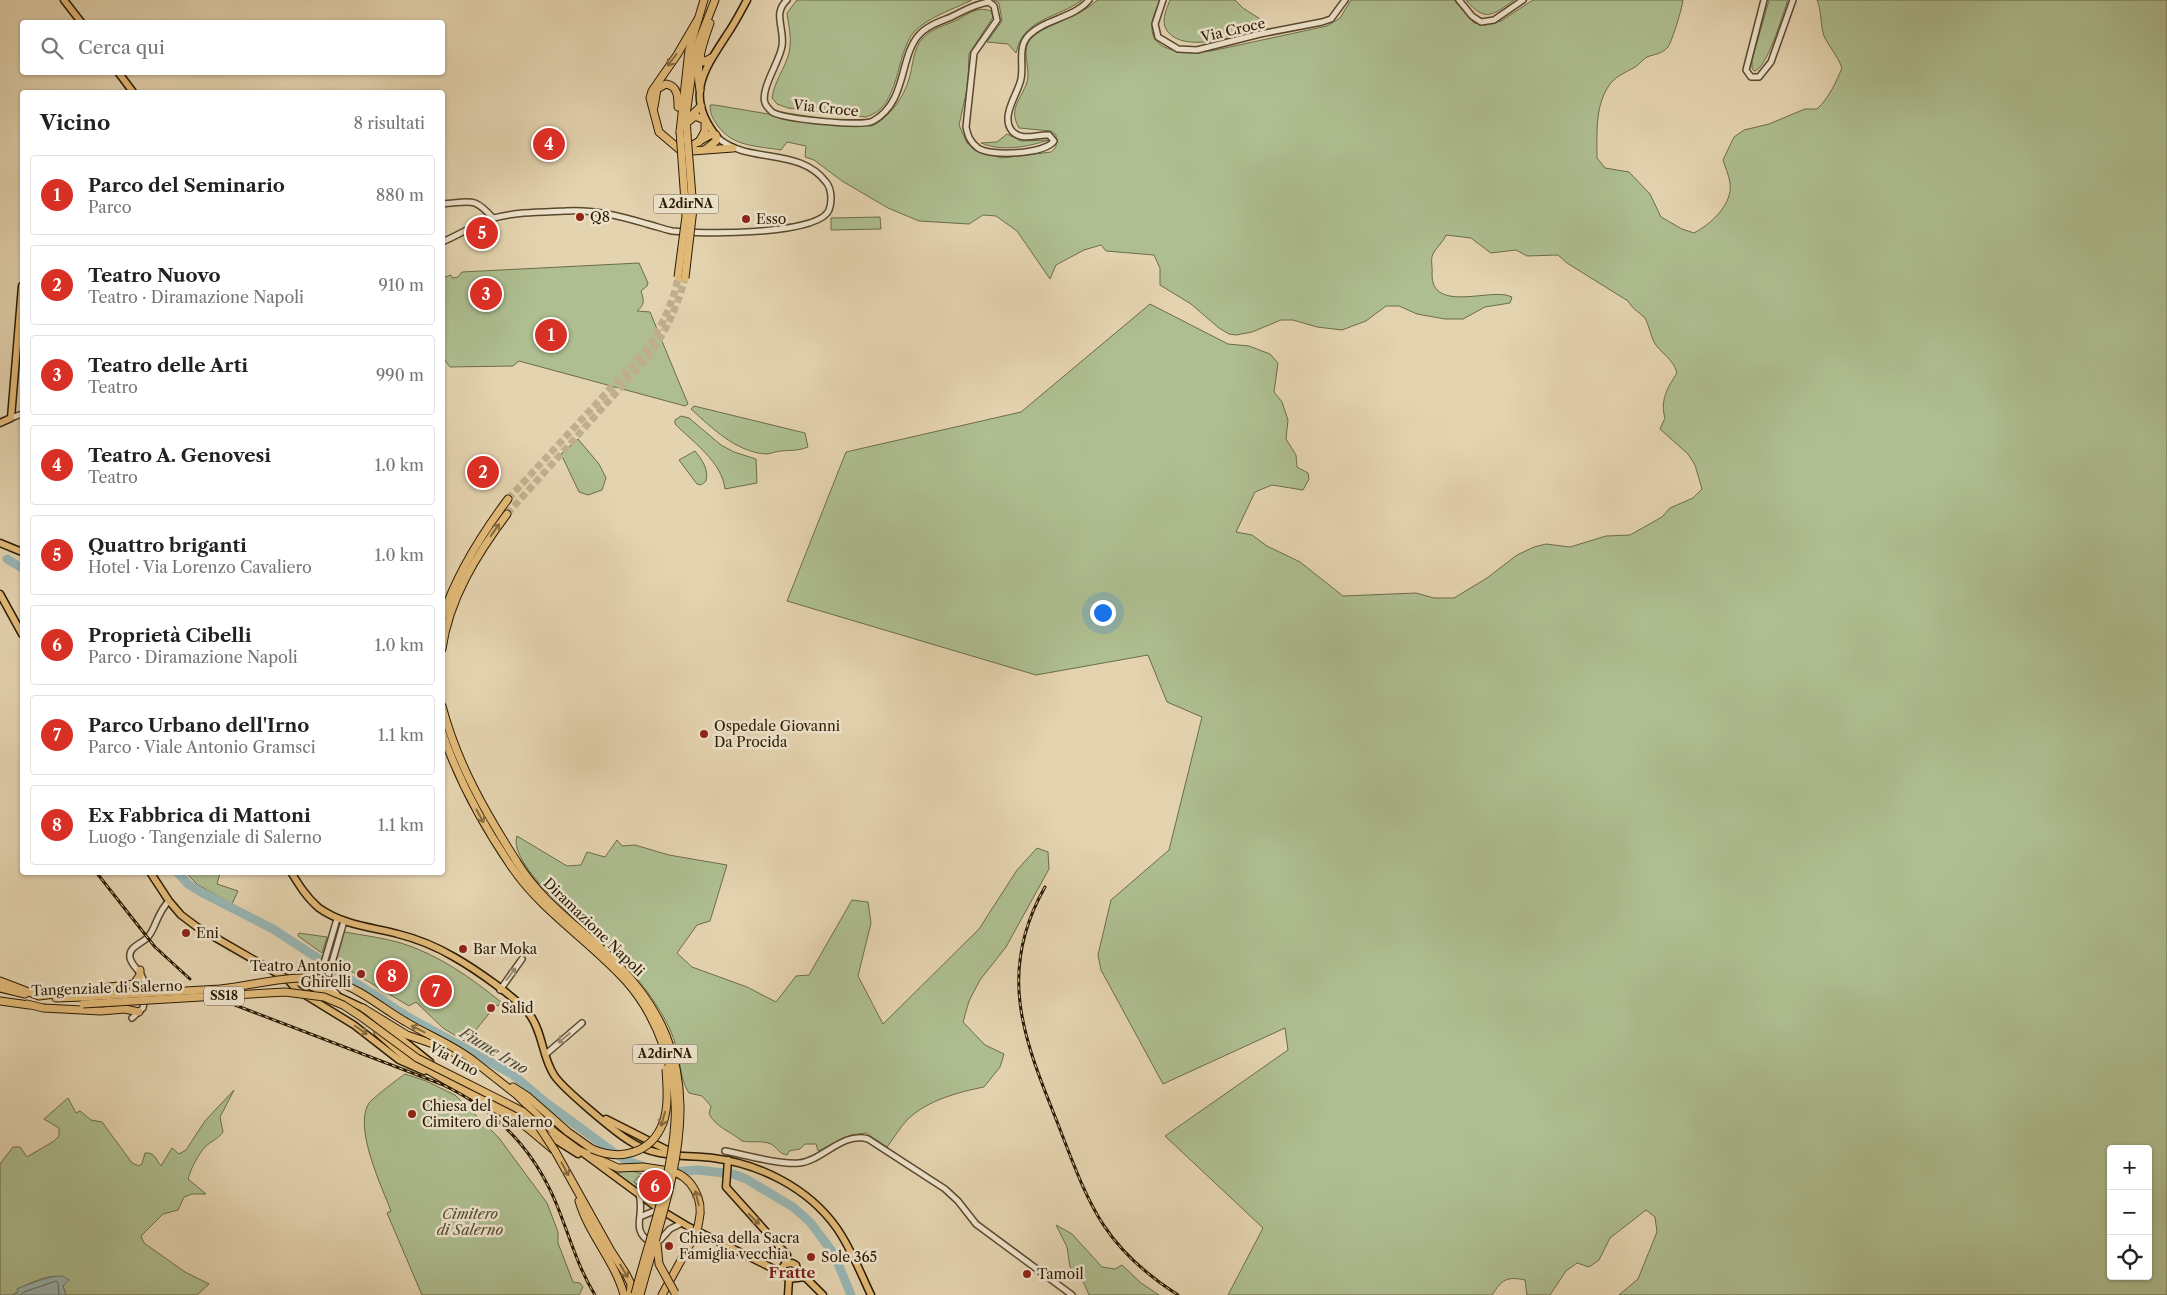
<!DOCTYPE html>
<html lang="it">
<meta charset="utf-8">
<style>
body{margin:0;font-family:"Libre Caslon Text",serif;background:#f2f2f2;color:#222}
.controls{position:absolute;right:15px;bottom:15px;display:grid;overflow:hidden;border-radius:5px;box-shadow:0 1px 4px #0004}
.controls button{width:45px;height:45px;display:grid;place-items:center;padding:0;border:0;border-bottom:1px solid #e0e0e0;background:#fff;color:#222;font:25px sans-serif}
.you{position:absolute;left:1102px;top:612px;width:18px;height:18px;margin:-12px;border:4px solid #fff;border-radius:50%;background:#1a73e8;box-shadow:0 0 0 8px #1a73e833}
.badge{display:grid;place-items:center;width:32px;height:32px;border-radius:50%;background:#d93025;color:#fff;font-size:16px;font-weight:700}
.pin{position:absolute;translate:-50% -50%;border:2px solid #fff;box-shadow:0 1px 5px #0006}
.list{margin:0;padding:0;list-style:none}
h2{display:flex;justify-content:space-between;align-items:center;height:65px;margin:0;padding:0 20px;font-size:21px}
h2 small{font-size:16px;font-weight:400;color:#767676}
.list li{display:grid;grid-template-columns:32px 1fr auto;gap:15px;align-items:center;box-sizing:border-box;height:80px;margin:0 10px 10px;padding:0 10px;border:1px solid #e0e0e0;border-radius:5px}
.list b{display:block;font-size:19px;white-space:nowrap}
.list p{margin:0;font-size:16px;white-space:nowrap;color:#767676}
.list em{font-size:16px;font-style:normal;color:#767676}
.icon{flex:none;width:28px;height:28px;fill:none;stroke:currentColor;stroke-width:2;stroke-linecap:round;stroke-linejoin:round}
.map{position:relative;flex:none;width:2167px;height:1295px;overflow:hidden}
.search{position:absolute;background:#fff;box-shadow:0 1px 4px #0004;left:20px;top:20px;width:425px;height:55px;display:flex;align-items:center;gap:12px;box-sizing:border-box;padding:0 18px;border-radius:5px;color:#767676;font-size:19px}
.panel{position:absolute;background:#fff;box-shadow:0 1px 4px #0004;left:20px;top:90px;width:425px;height:785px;border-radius:5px}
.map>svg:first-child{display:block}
.green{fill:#aebe90;stroke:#6c6c49;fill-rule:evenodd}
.water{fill:#98b6b4;stroke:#6c786d}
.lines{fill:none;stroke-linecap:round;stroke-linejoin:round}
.shore{stroke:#62685b;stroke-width:1}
.river{stroke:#98b6b4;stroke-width:9}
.highway-tunnel{stroke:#bfae8c;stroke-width:7;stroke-dasharray:7 3.5;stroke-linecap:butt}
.minor-casing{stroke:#59482d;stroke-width:8}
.major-casing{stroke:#2b1a02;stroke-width:9}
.highway-casing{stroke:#2b1a02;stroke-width:9}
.minor{stroke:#ede2cb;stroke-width:5}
.major{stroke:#e2ba78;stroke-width:6}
.highway{stroke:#e2ba78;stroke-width:7}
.rail-casing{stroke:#2b1a02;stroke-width:3}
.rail{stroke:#ede2cb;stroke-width:1;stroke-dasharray:4;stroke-linecap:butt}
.highway-bridge-casing{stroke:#2b1a02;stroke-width:9;stroke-linecap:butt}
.highway-bridge{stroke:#e2ba78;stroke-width:7}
.oneway{stroke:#866a3d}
.oneway2{stroke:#968871}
.poi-dot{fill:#8f2418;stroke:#ede2cb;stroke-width:2}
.labels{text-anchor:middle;stroke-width:5;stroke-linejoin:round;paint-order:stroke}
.shield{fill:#ede2cb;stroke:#65563e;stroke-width:1}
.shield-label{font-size:12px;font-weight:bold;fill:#2b1a02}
.street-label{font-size:14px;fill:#2b1a02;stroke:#ede2cb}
.poi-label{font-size:14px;fill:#2b1a02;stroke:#ede2cb;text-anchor:start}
.park-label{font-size:14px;font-style:italic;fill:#524b2d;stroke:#ede2cb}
.water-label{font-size:15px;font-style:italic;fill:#4c4937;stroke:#ede2cb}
.neighbourhood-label{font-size:15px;font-weight:bold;fill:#7a1f14;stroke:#ede2cb}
</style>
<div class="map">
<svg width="2167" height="1295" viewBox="0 0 2167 1295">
<rect width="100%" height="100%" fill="#e4d3af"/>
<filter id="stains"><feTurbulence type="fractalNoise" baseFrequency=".004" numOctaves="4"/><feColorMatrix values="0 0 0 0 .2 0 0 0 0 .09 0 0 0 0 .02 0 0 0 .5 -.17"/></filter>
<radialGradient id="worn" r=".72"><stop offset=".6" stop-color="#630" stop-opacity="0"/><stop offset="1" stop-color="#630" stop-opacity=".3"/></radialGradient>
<g class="green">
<path d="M797,0H972C956,8 926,18 914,32C895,54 901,107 866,117L788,108L777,104L772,98C774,82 785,68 789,53C792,39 789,27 787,13Z"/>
<path d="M994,0H1082C1057,19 1024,17 1016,53L1008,44L987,42L1002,21L999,3Z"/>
<path d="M1097,0H1160C1157,8 1152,17 1152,26C1150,55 1192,53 1211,51L1327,26L1340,18L1351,0H1454L1474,23L1485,25L1501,21L1533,0H1683C1682,9 1672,41 1668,47C1662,54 1655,54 1647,57C1643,59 1640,64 1635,67C1625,73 1615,76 1608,87C1595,107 1597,135 1597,158L1605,168L1629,172L1650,194L1661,217L1682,229L1694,233C1711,224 1733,204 1730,183C1729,175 1725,167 1723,160L1734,137L1744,130L1769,124L1805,109H1817C1829,98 1836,82 1842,68C1838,56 1829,47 1824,36C1820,24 1822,12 1817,0H2167V1295H1619L1638,1279L1657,1232L1655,1217L1646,1210L1610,1238L1599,1260L1589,1267L1577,1263L1566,1271L1550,1295H1527L1525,1280C1506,1276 1502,1280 1492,1295H1228L1263,1228L1165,1136L1288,1050L1285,1028L1163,1084L1101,970L1098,955L1111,900L1169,850L1202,717L1167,702L1148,655L1036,675L787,601L846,452L1021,412L1150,304L1228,344L1249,346L1270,354L1278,363L1274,392L1282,402L1288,420L1286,439L1296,455L1297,467L1308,473L1309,479L1303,490L1272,485L1255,492L1236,532L1252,535L1267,546L1300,562L1343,596L1416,593L1434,598H1454L1487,578L1517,555L1534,547L1546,544L1570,547L1606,536L1630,535L1662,517L1670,508L1693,498L1702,489L1695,465L1688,454L1660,429L1665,418C1660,401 1667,388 1677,373C1673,358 1661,354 1654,342C1651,336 1647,319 1644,317C1637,311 1633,309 1628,301L1567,263L1558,255L1527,256L1516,250L1491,253L1471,238L1446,235C1443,243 1436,247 1433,254C1430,260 1433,268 1432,274C1431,311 1483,291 1506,295L1512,297L1510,303L1485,307L1463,319H1445L1417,314L1399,306H1386L1366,321L1342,330L1317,327L1293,320H1281L1252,332L1236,335L1229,334L1219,328L1191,304L1160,285V268L1154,255L1106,251L1101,245L1084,250L1056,265L1050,279L1017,231L996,216L983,215L969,224L919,221L888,208L842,181L814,160L805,157L806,146L787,142L781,150C758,146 733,147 718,126C713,119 710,114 710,105H715L822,123L872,126C889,118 904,97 909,79C913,66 913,49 922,39C932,28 947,25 959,19C969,13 979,6 991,11L993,17L969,54L968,85L959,125L967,143L977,151L1002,158L1051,152L1056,147V135L1051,131L1019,128C1009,110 1018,103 1026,85C1032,72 1022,55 1028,43C1040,23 1079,19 1097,0ZM2111,1149H2148V1276H2111Z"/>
<path d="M1170,0H1235L1243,8L1260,19L1261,30C1239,36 1177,56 1165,27C1162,18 1167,8 1170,0Z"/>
<path d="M1466,0H1514C1493,15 1485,23 1466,0Z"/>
<path d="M1769,0H1788C1783,13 1767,70 1754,71L1752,68V60Z"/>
<path d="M1007,134L1021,141L1049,140C1026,147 1003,152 981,143L997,142Z"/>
<polygon points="880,217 881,229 831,230 831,218"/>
<path d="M639,263L648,283L647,286L641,291C644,300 645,305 637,311L650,312L688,404L685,406L519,361L513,366L450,367L443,358V278L451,275L452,278L458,277L462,272Z"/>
<path d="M694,406L805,433L808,447C798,451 792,450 781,451C776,451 771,454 766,454C736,452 712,428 691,409Z"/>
<path d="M681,416L689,418L721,445L734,452L756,459L757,483L725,489C722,462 693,442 675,424V420Z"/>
<polygon points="578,439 599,464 606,478 602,490 588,495 579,492 561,454"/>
<path d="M695,451C702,460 709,469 706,481L701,485L697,484L679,460Z"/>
<path d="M517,836L567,866L581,865L587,852L605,857L617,840L622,846L635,845L669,855L727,865L710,921L697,925L677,953L692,967L747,987L776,1002L796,976L809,975L852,900L868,902L871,923L858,976L883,1024L979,929L1017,870L1037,848L1048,852L1049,869L1006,947L980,980L969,1001L963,1022L985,1045L1004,1054L1000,1067L984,1087C959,1092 928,1100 908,1119C900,1127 894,1138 887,1147L866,1133L851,1135L818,1151L816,1144H805L800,1149L789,1151L787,1155C779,1154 777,1147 771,1144C761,1140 752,1143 742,1141C730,1131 717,1128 709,1114L711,1106L702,1096L689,1093C679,1078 681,1060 675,1043C667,1015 639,978 618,958C597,938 506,866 517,836Z"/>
<polygon points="186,873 220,873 217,884 238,891 232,904 198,885"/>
<path d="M344,932C363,935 383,938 401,943C439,955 470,977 501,1002L498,1006L496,1005L466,1042L443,1028L416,1002L409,1006L336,962Z"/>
<polygon points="299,933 327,937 322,953 298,936"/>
<path d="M405,1074L426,1081L455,1095L499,1138L547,1203L558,1232V1243L573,1282L580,1283L583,1287L579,1295H422L387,1213L391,1211C382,1187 353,1127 369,1103C373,1098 399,1078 405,1074Z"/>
<path d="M234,1090L220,1117L223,1132C218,1139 211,1141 205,1147C198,1155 191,1168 188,1179L206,1194H192L184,1197L178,1210L163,1214L141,1236L144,1243L185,1272L209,1284L197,1295H66L63,1286L69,1280C54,1270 32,1283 17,1289L18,1292L12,1295H0V1164L13,1147H20L27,1157L54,1141L59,1136V1128L44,1119L68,1098L76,1113L80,1111L91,1120L102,1122L132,1163L139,1166L142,1164L145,1153C155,1152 156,1160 161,1166L172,1148L179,1154L186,1150L205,1121Z"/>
<polygon points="632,1171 660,1179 654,1202 648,1197 654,1187 639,1176 634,1182 637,1184 635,1188 618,1176 618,1172"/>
<polygon points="1056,1225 1072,1234 1102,1267 1115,1269 1122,1265 1141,1283 1159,1295 1089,1295 1084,1283 1070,1267 1067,1247"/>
</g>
<path class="water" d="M63,1276L69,1280L63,1286L66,1295H12L18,1292L17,1289C32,1283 47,1276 63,1276Z"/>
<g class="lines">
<polyline class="shore" points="21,1295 24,1292 56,1281 58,1283 59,1295"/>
<g class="river">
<polyline points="7,559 22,568"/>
<polyline points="177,872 188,884 201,892 273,929 408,1017 512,1074 545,1102 613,1152 630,1162 645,1167"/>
<polyline points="672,1172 698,1170 733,1174 746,1179 793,1207 810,1222 834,1254 851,1295"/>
</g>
<g class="highway-tunnel">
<path d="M508,499L645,351C661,327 673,305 678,277"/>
<path d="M507,514L650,355C666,330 678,306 685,278"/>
</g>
<defs>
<g id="minor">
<path d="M787,0C772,14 785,28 782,46C780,61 760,89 765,103C766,106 770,110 772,112C783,119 862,127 873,121C907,102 899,59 918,36C926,26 939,22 951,17C964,11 974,4 989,2L994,6L997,20L974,53L966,127C968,136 970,142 978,148C991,157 1045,154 1054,141L1049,135C1037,134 1022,142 1012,131C1000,116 1018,94 1021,79C1024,64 1017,47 1029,35C1045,19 1074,18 1089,0"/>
<polyline points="1163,0 1155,24 1158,37 1178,49 1197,50 1260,34 1322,22 1331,19 1345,0"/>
<polyline points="1459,0 1472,16 1481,22 1494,20 1523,0"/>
<polyline points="1764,0 1746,70 1751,77 1759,77 1771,62 1793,0"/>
<path d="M442,204C471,202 473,196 493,218"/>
<path d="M442,242C459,235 477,223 494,218C516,212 542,212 565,211C593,209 620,216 647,224C655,226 663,229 672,231C698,234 818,236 829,210C832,202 832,189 826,182C799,146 747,165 717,137"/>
<polyline points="11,418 22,414"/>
<path d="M146,989C143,970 133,969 130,958C128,947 141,944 147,938C155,931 157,912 169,901"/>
<polyline points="316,990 337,919"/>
<polyline points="500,990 522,959"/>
<polyline points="337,994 328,986 327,980 344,921"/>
<polyline points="132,1018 143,1008 145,997"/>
<polyline points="546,1054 582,1023"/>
<path d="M725,1151C745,1155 781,1165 799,1163C822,1161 843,1131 868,1139L945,1189L958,1201L976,1224L1072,1295"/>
<path d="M639,1195C645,1213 632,1227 646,1239L660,1240L670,1229L682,1223"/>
<polyline points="642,1216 659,1209"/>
</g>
<g id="major">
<polyline points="64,0 81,22"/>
<polyline points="118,72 133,92"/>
<path d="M717,137C684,96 704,70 728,33C735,23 741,11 747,0"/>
<polyline points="0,423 11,418 22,286"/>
<polyline points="0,543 22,552"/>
<polyline points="0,594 22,634"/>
<polyline points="150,872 169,901 181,915 197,927 287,979 331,993 363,1008 430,1062"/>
<path d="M291,872C299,885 307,898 319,908C343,925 371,927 398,934C418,939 437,947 454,957C475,969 516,997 530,1015C543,1033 542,1057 554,1075C562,1088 614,1131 628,1140C654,1158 683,1155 713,1158C760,1164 808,1188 836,1227C851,1248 860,1272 871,1295"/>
<polyline points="288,980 297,990 354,1025 399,1060 424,1071"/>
<polyline points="466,1088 508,1110 578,1154"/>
<polyline points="606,1119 675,1154"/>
<polyline points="552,1130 659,1209 689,1227 776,1270 782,1271"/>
<polyline points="728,1160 726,1187 787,1255 785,1264"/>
<polyline points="794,1277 797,1272 796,1265 792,1263 785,1264 782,1268 783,1275 789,1279 805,1277 823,1295"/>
<polyline points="788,1295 789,1279"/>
</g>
<g id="highway">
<polyline points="700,52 700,57 704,62 711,58"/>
<path d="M700,90C695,65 702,46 710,23"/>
<path d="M654,107L657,89L666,84C678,86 678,97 678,107"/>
<polyline points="691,116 701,106"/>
<polyline points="689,121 695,116 705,120 705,131 699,142"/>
<polyline points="680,132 689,50 704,0"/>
<polyline points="687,134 686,115 695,51 715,0"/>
<polyline points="691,146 710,135 716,135 716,141 706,149"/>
<polyline points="679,149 659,132 650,98 652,91 677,55 698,19"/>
<polyline points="692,151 733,148"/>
<path d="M442,618C456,575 481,535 508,499"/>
<path d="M442,649C449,599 477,554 507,514"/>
<path d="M442,706C457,763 485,812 517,862"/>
<path d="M442,732C458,779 483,825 511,866"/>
<polyline points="0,981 39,996 134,984 146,988"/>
<polyline points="134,984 140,975 140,970"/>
<polyline points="0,988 25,994"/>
<polyline points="56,998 83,997"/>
<polyline points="0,1001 29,1005"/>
<polyline points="27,1004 43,1008 101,1011 125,1009 139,1012"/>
<polyline points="363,1008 407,1035 439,1046 475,1062 517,1095 554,1132"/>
<polyline points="378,1033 405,1057 524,1125 555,1151 611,1251 626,1274 631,1284 630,1295"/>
<polyline points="513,1087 527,1096 568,1132 592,1149"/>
<polyline points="578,1150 618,1168 643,1167 663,1170"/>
<path d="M579,1201C589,1235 615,1261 624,1295"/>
<polyline points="662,1295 690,1244"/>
</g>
</defs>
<use href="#minor" class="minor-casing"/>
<use href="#major" class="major-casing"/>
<use href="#highway" class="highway-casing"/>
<use href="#minor" class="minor"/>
<use href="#major" class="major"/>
<use href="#highway" class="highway"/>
<defs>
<g id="rail">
<polyline points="96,872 155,947 190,979"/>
<path d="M1045,887C997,971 1023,1037 1056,1119C1088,1201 1100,1245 1178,1295"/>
<path d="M235,1005L441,1084C495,1109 533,1148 556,1203C569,1234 577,1266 595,1295"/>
</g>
</defs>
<use href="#rail" class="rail-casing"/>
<use href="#rail" class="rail"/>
<defs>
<g id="highway-bridge">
<polyline points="678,277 686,216 680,132"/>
<polyline points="685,278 693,209 687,134"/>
<path d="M517,862C545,907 584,929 620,967C720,1071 672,1176 640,1295"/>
<path d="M511,866C542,912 589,940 626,981C658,1017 678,1073 675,1121C672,1178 649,1239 635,1294"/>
<path d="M83,997C128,994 174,992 220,989C259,985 297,971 336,982C361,989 383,1009 406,1022C429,1036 454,1045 475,1062"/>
<polyline points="83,1004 285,992 324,997 343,1005 360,1016 417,1058 522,1111 538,1125 555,1151"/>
<path d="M592,1149C620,1161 651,1154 663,1123C669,1106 667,1086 666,1069"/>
<path d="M669,1171C692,1175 704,1200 699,1221C698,1229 694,1237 690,1244"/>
<polyline points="657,1244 659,1264 675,1293"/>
</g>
</defs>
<use href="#highway-bridge" class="highway-bridge-casing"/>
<use href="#highway-bridge" class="highway-bridge"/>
</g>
<defs><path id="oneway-shaft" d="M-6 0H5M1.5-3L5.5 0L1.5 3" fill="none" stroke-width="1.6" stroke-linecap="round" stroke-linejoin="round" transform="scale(1.25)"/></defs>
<g class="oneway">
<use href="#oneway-shaft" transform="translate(672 60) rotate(127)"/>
<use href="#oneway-shaft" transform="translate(495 530) rotate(-55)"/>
<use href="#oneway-shaft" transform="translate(480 816) rotate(61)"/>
<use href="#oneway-shaft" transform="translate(418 1029) rotate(-153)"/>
<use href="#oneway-shaft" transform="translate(361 1030) rotate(35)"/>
<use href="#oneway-shaft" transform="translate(663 1119) rotate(106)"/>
<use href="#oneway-shaft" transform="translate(565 1169) rotate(62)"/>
<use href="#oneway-shaft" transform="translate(697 1198) rotate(-104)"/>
<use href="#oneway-shaft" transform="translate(754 1219) rotate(45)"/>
<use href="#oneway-shaft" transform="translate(624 1271) rotate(59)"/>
</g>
<g class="oneway2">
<use href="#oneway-shaft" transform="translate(511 974) rotate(-53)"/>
<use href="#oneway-shaft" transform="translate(564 1038) rotate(140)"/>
</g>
<g class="poi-dot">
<circle cx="580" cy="217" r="5"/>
<circle cx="746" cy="219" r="5"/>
<circle cx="704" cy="734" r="5"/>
<circle cx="186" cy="933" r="5"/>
<circle cx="463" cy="949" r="5"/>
<circle cx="361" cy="974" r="5"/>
<circle cx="491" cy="1008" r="5"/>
<circle cx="412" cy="1114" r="5"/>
<circle cx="669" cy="1246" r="5"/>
<circle cx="811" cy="1257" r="5"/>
<circle cx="1027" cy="1274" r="5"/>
</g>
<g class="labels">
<g class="shield">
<rect x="653.5" y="194.5" width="65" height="19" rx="4"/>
<rect x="204" y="986.5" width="40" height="19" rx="4"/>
<rect x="632.5" y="1044.5" width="65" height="19" rx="4"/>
</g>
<g class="shield-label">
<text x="686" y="208">A2dirNA</text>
<text x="224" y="1000">SS18</text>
<text x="665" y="1058">A2dirNA</text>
</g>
<g class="street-label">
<text transform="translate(1233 30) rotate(-13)" y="5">Via Croce</text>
<text transform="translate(826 108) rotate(6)" y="5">Via Croce</text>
<text transform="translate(594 927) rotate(44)" y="5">Diramazione Napoli</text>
<text transform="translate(107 988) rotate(-2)" y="5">Tangenziale di Salerno</text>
<text transform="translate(454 1059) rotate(29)" y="5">Via Irno</text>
</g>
<g class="poi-label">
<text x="590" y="222">Q8</text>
<text x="756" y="224">Esso</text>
<text x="714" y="731">Ospedale Giovanni<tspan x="714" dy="16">Da Procida</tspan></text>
<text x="196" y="938">Eni</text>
<text x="473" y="954">Bar Moka</text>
<text x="351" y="971" text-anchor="end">Teatro Antonio<tspan x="351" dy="16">Ghirelli</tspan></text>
<text x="501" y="1013">Salid</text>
<text x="422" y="1111">Chiesa del<tspan x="422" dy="16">Cimitero di Salerno</tspan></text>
<text x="679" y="1243">Chiesa della Sacra<tspan x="679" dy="16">Famiglia vecchia</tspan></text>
<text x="821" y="1262">Sole 365</text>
<text x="1037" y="1279">Tamoil</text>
</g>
<g class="park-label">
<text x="470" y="1219">Cimitero<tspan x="470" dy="16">di Salerno</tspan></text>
</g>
<g class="water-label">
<text transform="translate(494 1051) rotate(31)" y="5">Fiume Irno</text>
</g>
<g class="neighbourhood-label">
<text x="792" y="1278">Fratte</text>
</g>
</g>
<rect width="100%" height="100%" filter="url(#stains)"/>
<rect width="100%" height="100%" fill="url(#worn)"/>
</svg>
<div class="controls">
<button>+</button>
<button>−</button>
<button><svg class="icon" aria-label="locate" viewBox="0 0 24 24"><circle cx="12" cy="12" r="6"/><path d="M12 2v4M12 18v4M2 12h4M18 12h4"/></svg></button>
</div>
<div class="you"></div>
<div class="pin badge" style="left:551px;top:335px">1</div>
<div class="pin badge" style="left:483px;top:472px">2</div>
<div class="pin badge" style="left:486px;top:294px">3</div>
<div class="pin badge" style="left:549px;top:144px">4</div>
<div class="pin badge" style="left:482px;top:233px">5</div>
<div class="pin badge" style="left:655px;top:1186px">6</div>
<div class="pin badge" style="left:436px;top:991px">7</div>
<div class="pin badge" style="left:392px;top:976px">8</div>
<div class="search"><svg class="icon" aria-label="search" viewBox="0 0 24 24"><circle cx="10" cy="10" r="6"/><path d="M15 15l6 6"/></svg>Cerca qui</div>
<section class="panel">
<h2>Vicino<small>8 risultati</small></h2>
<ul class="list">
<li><span class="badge">1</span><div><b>Parco del Seminario</b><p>Parco</p></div><em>880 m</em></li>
<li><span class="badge">2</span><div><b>Teatro Nuovo</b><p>Teatro · Diramazione Napoli</p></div><em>910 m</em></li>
<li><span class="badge">3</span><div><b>Teatro delle Arti</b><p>Teatro</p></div><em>990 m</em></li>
<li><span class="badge">4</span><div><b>Teatro A. Genovesi</b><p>Teatro</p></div><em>1.0 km</em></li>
<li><span class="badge">5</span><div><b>Quattro briganti</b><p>Hotel · Via Lorenzo Cavaliero</p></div><em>1.0 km</em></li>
<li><span class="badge">6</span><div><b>Proprietà Cibelli</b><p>Parco · Diramazione Napoli</p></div><em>1.0 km</em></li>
<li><span class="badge">7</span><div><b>Parco Urbano dell'Irno</b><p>Parco · Viale Antonio Gramsci</p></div><em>1.1 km</em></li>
<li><span class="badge">8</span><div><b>Ex Fabbrica di Mattoni</b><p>Luogo · Tangenziale di Salerno</p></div><em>1.1 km</em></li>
</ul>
</section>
</div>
